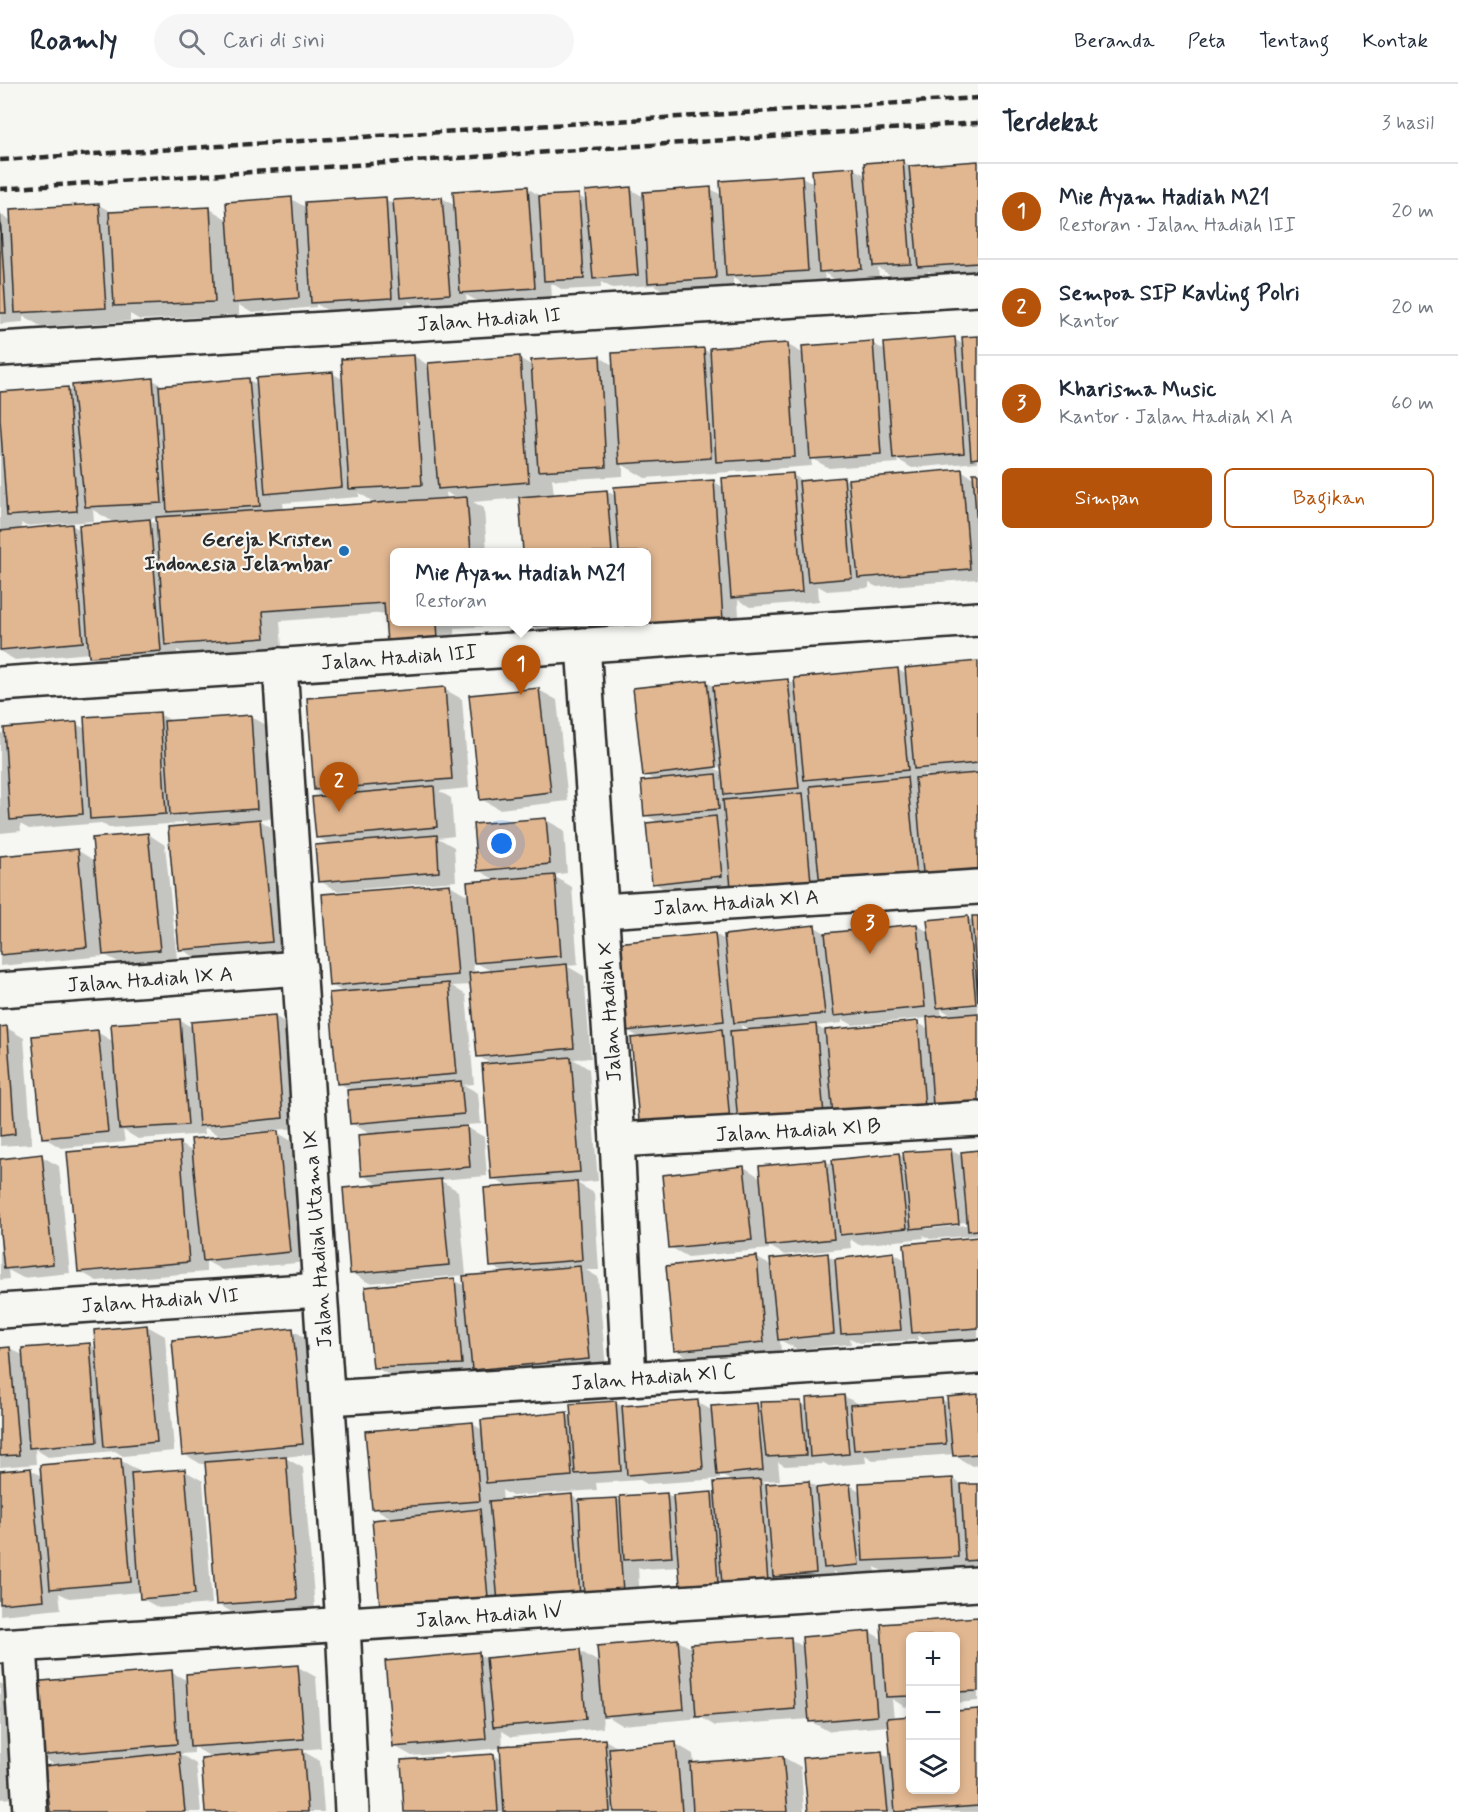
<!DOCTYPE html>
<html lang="id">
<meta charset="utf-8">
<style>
body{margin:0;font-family:Mynerve,sans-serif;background:#f6f6f7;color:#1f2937}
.controls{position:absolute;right:18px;bottom:18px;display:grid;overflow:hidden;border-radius:9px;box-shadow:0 3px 9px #0003}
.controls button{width:54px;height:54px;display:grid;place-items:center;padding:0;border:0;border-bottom:2px solid #e0e1e3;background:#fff;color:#1f2937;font:30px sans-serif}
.you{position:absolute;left:502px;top:760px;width:21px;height:21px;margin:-15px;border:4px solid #fff;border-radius:50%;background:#1a73e8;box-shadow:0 0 0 9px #1a73e833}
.badge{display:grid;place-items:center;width:39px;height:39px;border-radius:50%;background:#b45309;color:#fff;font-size:20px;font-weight:700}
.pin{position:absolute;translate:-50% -50px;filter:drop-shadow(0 2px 3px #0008)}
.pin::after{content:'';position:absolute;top:32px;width:21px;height:18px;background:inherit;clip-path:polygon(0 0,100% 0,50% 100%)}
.popup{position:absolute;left:390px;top:464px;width:261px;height:78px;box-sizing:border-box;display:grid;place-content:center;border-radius:9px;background:#fff;filter:drop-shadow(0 2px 4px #0005);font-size:20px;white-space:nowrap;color:#747a83}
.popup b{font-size:22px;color:#1f2937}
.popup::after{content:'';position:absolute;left:50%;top:100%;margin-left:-12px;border:12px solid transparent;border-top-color:#fff}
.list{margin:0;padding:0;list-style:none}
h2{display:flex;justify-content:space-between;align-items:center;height:78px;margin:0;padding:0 24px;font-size:26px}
h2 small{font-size:20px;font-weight:400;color:#747a83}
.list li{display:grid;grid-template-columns:39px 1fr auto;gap:18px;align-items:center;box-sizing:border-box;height:96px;padding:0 24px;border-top:2px solid #e0e1e3}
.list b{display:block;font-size:22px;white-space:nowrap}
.list p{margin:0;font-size:20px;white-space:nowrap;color:#747a83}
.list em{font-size:20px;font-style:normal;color:#747a83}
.actions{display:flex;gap:12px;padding:18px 24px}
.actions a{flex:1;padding:14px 0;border:2px solid #b45309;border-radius:9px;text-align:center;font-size:21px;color:#b45309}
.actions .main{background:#b45309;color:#fff}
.icon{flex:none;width:33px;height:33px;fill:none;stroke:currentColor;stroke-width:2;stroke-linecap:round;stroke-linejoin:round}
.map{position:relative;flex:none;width:978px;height:1728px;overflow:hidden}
header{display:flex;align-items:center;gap:36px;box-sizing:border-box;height:84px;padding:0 30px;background:#fff;border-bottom:2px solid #e0e1e3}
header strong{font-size:28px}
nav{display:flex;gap:33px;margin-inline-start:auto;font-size:21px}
.search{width:420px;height:54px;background:#f6f6f7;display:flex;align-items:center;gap:15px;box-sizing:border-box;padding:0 21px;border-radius:33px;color:#747a83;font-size:22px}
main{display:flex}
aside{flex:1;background:#fff}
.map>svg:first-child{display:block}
.shadow{fill:#0003;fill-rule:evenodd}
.building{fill:#e1b791;stroke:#2b2b2b;stroke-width:1.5}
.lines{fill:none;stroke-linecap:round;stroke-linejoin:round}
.minor-casing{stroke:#2b2b2b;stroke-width:38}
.minor{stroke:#f6f6f2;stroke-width:33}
.rail{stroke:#2b2b2b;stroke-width:4.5;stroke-dasharray:9 4.5;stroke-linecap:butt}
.poi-dot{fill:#1f6fb2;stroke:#f6f6f2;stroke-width:2}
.labels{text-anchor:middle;stroke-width:4.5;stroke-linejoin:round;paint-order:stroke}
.street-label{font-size:21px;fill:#2b2b2b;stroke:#f6f6f2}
.poi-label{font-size:21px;font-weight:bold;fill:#2b2b2b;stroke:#f6f6f2;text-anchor:end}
</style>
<header>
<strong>Roamly</strong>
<div class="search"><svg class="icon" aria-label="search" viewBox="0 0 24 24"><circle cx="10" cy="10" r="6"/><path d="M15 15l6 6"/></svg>Cari di sini</div>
<nav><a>Beranda</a><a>Peta</a><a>Tentang</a><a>Kontak</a></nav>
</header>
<main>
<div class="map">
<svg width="978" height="1728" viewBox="0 0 978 1728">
<rect width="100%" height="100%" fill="#f6f6f2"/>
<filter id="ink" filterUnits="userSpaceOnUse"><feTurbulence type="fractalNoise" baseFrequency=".0167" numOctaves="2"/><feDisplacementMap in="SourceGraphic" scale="12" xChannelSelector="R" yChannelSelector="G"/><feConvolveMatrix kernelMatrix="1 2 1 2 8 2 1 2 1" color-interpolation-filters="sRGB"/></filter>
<g filter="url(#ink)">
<g class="shadow">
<polygon points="902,77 914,84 978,79 978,189 937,192 928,187 928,189 892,192 878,184 879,194 838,197 824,189 825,196 745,201 733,194 733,204 667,208 654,201 612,204 601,198 601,204 563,206 551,199 552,214 479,218 466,211 467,220 419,223 408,217 409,223 330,228 316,220 316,223 252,229 239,221 239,231 140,236 130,230 130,237 42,243 23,232 23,238 0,240 0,130 12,137 99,121 113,129 210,125 228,136 291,115 307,124 385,115 395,121 442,114 456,122 527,104 544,114 579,112 587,117 630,105 644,113 711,105 723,112 802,93 815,100 854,85 867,92"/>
<path d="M978,254V378L912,384L897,375L898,379L829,384L811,374L812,382L645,394L623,381V392L557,396L552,394L554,411L607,407L617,413L713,397L724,404L793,391L805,398L843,394L848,397L961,386L975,395L978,390V495L877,503L869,499V504L827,507L818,502L819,517L750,523L738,516L740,546L548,552L531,541L530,538H647V468H525L520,414L473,418L484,424L487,468H395V538H492V542L454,544L455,565L406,568L387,529L280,537L282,564L184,570L177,566L178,577L108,583L91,573V569L15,576L0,567V345L2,346L0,310L67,304L74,308L153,296L165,303L249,296L258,301L332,289L344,296L414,272L428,281L519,274L533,282L600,273L614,282L703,265L712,270L788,261L804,270L872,259L886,267L954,255L964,261ZM446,408L457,415L447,416ZM359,409L377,420L284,426L283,419L359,413ZM93,426L115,439L80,446L72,441L22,446L21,439L26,442L94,437ZM157,434L158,441L147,435Z"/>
<path d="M978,579V796L671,809L654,799L660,739L645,731L656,697L645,691L706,598L715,603L787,596L796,601L897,585L907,591ZM710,678L723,686V689L709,681ZM924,689L932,694L925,695Z"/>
<polygon points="444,605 462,615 469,704 439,707 451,714 454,752 438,754 454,763 456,797 337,807 320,797 331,761 317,753 329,713 315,705"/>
<polygon points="539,606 557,616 568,717 499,725 481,715"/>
<polygon points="159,630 174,638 250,632 268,642 274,734 258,735 277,747 289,867 198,875 181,865 192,742 183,737 183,739 109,744 101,739 29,745 20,740 21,747 0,749 0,648 6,652 76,640 86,645"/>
<path d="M546,736L564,746L567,789L552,791L572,803L578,881L567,882L584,892L591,974L573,975L589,985L598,1097L577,1099L594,1109L599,1186H586L598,1193L606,1285L392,1293L375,1283L454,1196L465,1202L506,1190L492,1182L509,1104L493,1094V981L478,972L472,901L452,902L466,911L474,1000L464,1001L478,1009L481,1040L463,1041L484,1053L487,1092L440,1096L458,1107L466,1191L369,1199L352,1189L381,1102L362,1091L372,1051L351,1039L353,1007L339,999L345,909L331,901L450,801L470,813L497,797L478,786ZM473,877L493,888L474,890Z"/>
<polygon points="148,750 165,761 177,875 122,880 103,870 104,872 0,882 0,773 77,766 95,777"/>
<path d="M968,834L974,838L978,834V918L952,921V924L978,921V1029L659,1056L641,954L626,946L715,850L727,857L815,843L827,850L917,841L930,849ZM941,925L953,932L942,933ZM928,934L929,945L918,939L825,947L816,942L842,939V935L853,941ZM741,941L751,947L742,948Z"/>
<polygon points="274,932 292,942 300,1044 273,1046 295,1059 307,1178 222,1186 206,1177 206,1188 97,1197 79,1187 179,1060 194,1068 261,1050 261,1047 218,1051 204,1043 205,1050 138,1055 123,1046 125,1058 61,1064 43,1053 97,948 114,958 179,936 193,944"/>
<polygon points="0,944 7,944 24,954 32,1060 0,1062"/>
<path d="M951,1066L963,1073L978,1067V1151L930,1155L923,1151L924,1154L859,1161L850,1155L851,1164L785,1171L769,1162V1165L688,1173L670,1163L744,1083L761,1094L826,1077L834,1082L898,1070L905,1074ZM966,1138V1141L927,1145V1142Z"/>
<polygon points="41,1072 59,1082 70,1189 23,1194 8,1186 9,1195 0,1196 0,1076"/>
<polygon points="978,1155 978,1255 931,1258 917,1251 918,1256 860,1259 850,1254 851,1260 797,1265 780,1256 781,1268 693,1276 676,1266 757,1174 772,1182 827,1171 836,1176 894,1169 907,1177"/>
<polygon points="147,1242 165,1252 174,1367 123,1372 115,1367 48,1373 35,1365 36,1380 0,1383 0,1265 10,1264 24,1272 89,1260 97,1265 96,1247"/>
<polygon points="292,1246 310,1256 320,1369 284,1373 303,1384 315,1524 235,1530 218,1520 207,1380 201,1380 184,1370"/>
<path d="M978,1311V1381L972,1382L955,1372V1370L873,1376L865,1371L866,1379L829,1382L822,1378L823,1380L785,1382L778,1378L780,1396L762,1397L769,1402L809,1398L820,1405L850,1401L861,1408L953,1395L964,1402L978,1401V1483L882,1487L875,1483L876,1490L843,1494L833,1487L834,1498L699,1510L681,1500L680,1483L643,1485L638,1483L640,1518L399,1533L393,1435L374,1424L472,1340L483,1346L567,1330L573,1333L616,1319L623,1323L697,1318L713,1327L757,1320L762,1324L800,1318L808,1323L844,1312L860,1321L942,1315L949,1320ZM720,1391L734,1398L716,1412L711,1409L675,1415L667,1410L622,1418L617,1415L582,1418L572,1412L503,1418L502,1406L512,1412L597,1406L596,1399L640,1396L647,1400L720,1395Z"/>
<polygon points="120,1376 138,1386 138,1390 185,1387 203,1397 212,1520 159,1524 141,1514 141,1508 69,1514 59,1509 61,1525 0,1531 0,1388 30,1385 43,1393"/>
<polygon points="978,1534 978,1617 956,1619 956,1552 910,1552 910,1622 905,1623 892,1615 894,1635 910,1633 910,1706 956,1706 956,1629 978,1627 978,1728 809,1728 882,1669 892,1675 889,1642 828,1647 810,1637 810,1635 715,1642 702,1634 622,1641 602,1629 603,1644 512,1653 502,1647 503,1664 605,1656 620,1665 676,1660 693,1670 694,1680 783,1673 801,1683 804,1728 406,1728 494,1671 502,1676 502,1664 412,1672 394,1662 478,1570 487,1575 580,1567 600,1579 678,1557 693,1565 790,1555 804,1563 870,1548 884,1556"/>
<polygon points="298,1583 316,1593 321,1664 301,1666 320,1677 324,1728 207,1728 213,1674 194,1663 194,1669 180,1670 196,1680 201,1728 51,1728 57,1682 37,1671 171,1588 188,1597"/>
<polygon points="0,1599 4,1601 13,1714 0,1715"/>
</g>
<g class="building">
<polygon points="903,76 911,180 873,182 864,79"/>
<polygon points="978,77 978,179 918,183 909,82"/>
<polygon points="854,83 862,185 819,188 812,86"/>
<polygon points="802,91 808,187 726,192 720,97"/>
<polygon points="528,102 535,204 460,209 453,107"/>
<polygon points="631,103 638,191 593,195 585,107"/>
<polygon points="711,103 716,194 648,199 643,108"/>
<polygon points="579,110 584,195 544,197 539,112"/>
<polygon points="292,113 299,214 233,219 226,118"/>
<polygon points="386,113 392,214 311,219 305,118"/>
<polygon points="442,113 450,210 400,214 393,116"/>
<polygon points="99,120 106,224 15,229 10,125"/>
<polygon points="210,123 215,218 114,222 109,128"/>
<polygon points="0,129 6,229 0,229"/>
<polygon points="978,252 978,374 971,375 962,253"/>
<polygon points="955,253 964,369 893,375 884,259"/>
<polygon points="873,257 881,370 810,375 802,262"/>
<polygon points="788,259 795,373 716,378 710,264"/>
<polygon points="704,264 711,374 619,380 612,269"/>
<polygon points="414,271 422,401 349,405 341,275"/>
<polygon points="520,272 529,398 438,405 428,279"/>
<polygon points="600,272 606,383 538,387 531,276"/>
<polygon points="333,288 342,403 265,410 256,294"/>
<polygon points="153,294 162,419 85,423 72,301"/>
<polygon points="249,294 260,422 167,428 159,302"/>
<polygon points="68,303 77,427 7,432 0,335 0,308"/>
<polygon points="962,385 970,485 858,494 848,395"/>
<polygon points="793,389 802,508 731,514 722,394"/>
<polygon points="973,389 978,389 978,457"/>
<polygon points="844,393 852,494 808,498 799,397"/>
<polygon points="714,396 723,537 623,543 623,538 647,538 647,468 619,468 614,403"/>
<polygon points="607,406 612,468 523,468 519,413"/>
<polygon points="467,413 471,468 395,468 395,538 437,538 438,556 387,559 384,519 263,527 265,554 165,561 156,433"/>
<polygon points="150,435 161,567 89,573 79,441"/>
<polygon points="72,440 83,558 0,566 0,447"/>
<polygon points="529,538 590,538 529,542"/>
<polygon points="978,577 978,679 914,685 905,584"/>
<polygon points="898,584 908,686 804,696 794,594"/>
<polygon points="788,595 799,704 724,711 713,602"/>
<polygon points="707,596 716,683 643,692 633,604"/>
<polygon points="445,603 452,695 314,706 307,614"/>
<polygon points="539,604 551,708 480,716 469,611"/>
<polygon points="160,628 166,730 90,735 84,633"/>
<polygon points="251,631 257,725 170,731 164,637"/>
<polygon points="77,638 83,730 10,736 4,644"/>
<polygon points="978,689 978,785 923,789 915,694"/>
<polygon points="716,690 719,725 644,732 641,697"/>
<polygon points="907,693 917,792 820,802 810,702"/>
<polygon points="434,702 437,743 316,754 312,713"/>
<polygon points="803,709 812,809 732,815 723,716"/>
<polygon points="716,732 722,792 652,800 646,739"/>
<polygon points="546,734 550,780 477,787 473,740"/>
<polygon points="260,735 272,858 179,866 168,743"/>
<polygon points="148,749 160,866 103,871 92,754"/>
<polygon points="437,751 439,788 318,798 315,761"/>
<polygon points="78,765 87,863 0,871 0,772"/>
<polygon points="555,791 561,872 474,879 467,798"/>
<polygon points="450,800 458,891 329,902 322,810"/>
<polygon points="968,832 976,920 937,924 927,836"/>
<polygon points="972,832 978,832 978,917"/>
<polygon points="917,840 925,923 834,932 825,849"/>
<polygon points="815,841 825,930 734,939 724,851"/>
<polygon points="715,849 724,937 625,947 616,859"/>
<polygon points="567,880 574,964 477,973 469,889"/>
<polygon points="449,899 457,990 337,1000 329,909"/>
<polygon points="978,929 978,1018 933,1022 927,933"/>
<polygon points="275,931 283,1034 199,1042 191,938"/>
<polygon points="180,935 188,1041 119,1045 111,940"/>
<polygon points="918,937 925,1024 833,1032 825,946"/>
<polygon points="816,940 824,1031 738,1039 730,947"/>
<polygon points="7,942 15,1050 0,1052 0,943"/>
<polygon points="722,945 730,1038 640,1047 631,954"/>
<polygon points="98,946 108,1048 42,1054 32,952"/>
<polygon points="571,973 580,1088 491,1095 482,980"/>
<polygon points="461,997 464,1030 350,1040 347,1006"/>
<polygon points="467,1042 470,1083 361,1092 358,1051"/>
<polygon points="278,1047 290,1168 203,1177 191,1055"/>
<polygon points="180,1058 189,1178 78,1188 67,1068"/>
<polygon points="951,1065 959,1140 911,1145 903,1068"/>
<polygon points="978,1066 978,1146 968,1147 961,1068"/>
<polygon points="899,1069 907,1144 840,1151 832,1076"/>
<polygon points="42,1070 53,1180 4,1185 0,1149 0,1075"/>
<polygon points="826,1076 834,1155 766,1162 759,1082"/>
<polygon points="744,1082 752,1156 669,1164 662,1091"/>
<polygon points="441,1095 449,1181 350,1190 343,1104"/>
<polygon points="577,1097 582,1176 490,1183 484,1104"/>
<polygon points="978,1153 978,1244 912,1249 904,1160"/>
<polygon points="894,1168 901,1246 841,1250 835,1175"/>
<polygon points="828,1169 834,1250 778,1256 770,1175"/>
<polygon points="757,1172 764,1258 674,1267 666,1182"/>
<polygon points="580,1182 589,1275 472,1286 463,1192"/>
<polygon points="455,1194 462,1280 373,1284 365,1203"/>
<polygon points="147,1241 157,1358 104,1363 94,1246"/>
<polygon points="293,1244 303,1360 182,1371 172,1256"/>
<polygon points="90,1259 97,1358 29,1364 22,1264"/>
<polygon points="10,1263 19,1371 0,1372 0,1264"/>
<polygon points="978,1310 978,1370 953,1372 947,1313"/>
<polygon points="844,1311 849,1370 810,1373 806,1314"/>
<polygon points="942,1314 946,1360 854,1366 850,1321"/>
<polygon points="698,1316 703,1385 627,1391 622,1322"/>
<polygon points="616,1317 621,1387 575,1390 570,1320"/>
<polygon points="801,1317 806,1371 766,1373 760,1318"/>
<polygon points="757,1319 763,1386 717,1391 711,1322"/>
<polygon points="567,1328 572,1392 486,1399 481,1336"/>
<polygon points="473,1338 480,1417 372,1425 365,1347"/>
<polygon points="286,1372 297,1515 216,1521 205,1378"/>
<polygon points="121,1374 131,1498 50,1505 40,1381"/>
<polygon points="31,1384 44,1516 0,1520 0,1387"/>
<polygon points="185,1385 195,1510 140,1515 131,1389"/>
<polygon points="953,1394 958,1473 863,1477 859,1399"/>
<polygon points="760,1395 768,1498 722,1501 714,1398"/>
<polygon points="809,1397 816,1489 773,1493 766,1400"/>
<polygon points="850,1400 859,1481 824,1484 816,1404"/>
<polygon points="961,1400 978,1400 978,1476 965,1477"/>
<polygon points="712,1408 718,1499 680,1501 673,1411"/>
<polygon points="667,1409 672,1473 624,1476 620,1412"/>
<polygon points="572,1410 580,1512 498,1519 489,1417"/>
<polygon points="617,1414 623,1509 584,1511 579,1416"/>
<polygon points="480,1425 488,1513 380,1523 372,1436"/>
<polygon points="978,1533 978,1607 956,1608 956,1552 910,1552 910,1612 886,1613 881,1540"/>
<polygon points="870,1547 877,1632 809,1638 802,1553"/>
<polygon points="791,1553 795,1625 696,1633 691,1560"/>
<polygon points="678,1555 684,1625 603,1632 597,1562"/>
<polygon points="580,1565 586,1635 493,1643 486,1574"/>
<polygon points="479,1568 486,1655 393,1663 385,1577"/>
<polygon points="298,1581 304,1655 190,1663 186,1590"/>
<polygon points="172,1586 177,1660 36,1672 30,1598"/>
<polygon points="978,1625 978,1722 895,1728 887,1634 910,1632 910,1706 956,1706 956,1627"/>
<polygon points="605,1655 610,1728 504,1728 500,1662"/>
<polygon points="676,1658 682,1728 614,1728 609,1664"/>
<polygon points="303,1665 308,1728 205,1728 201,1674"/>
<polygon points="882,1667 888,1728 808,1728 803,1674"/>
<polygon points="179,1668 185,1728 50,1728 45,1682"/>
<polygon points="494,1670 498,1728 404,1728 401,1676"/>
<polygon points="783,1672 788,1728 693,1728 690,1679"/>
</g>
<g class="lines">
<defs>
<g id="minor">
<polyline points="0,265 978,205"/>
<polyline points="583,561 617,1056 629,1295"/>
<polyline points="280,581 320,1206 343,1540 352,1728"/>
<polyline points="0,600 978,535"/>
<polyline points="602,827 978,803"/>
<polyline points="0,906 300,884"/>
<polyline points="617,1056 978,1035"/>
<polyline points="0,1227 320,1206"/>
<polyline points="328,1314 978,1273"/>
<polyline points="20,1561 30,1728"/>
<polyline points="0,1562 978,1500"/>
</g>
</defs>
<use href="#minor" class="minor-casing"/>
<use href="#minor" class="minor"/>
<g class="rail">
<polyline points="0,76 978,14"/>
<polyline points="0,105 978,39"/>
</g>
</g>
</g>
<circle class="poi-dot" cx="344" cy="467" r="6"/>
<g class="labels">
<g class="street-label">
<text transform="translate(489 235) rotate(-4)" y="7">Jalan Hadiah II</text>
<text transform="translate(399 573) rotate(-4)" y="7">Jalan Hadiah III</text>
<text transform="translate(736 818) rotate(-4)" y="7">Jalan Hadiah XI A</text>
<text transform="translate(150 895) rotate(-4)" y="7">Jalan Hadiah IX A</text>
<text transform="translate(609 928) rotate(-94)" y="7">Jalan Hadiah X</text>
<text transform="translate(798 1046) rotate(-3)" y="7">Jalan Hadiah XI B</text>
<text transform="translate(317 1155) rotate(-94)" y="7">Jalan Hadiah Utama IX</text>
<text transform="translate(160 1216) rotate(-4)" y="7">Jalan Hadiah VII</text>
<text transform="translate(653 1293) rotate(-4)" y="7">Jalan Hadiah XI C</text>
<text transform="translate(489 1531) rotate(-4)" y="7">Jalan Hadiah IV</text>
</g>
<g class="poi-label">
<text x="332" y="462">Gereja Kristen<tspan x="332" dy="24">Indonesia Jelambar</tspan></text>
</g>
</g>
</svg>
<div class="controls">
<button>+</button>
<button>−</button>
<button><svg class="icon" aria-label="layers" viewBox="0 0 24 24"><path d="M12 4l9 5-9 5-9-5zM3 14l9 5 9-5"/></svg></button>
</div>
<div class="you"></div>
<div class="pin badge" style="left:521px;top:611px">1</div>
<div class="popup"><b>Mie Ayam Hadiah M21</b>Restoran</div>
<div class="pin badge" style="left:339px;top:728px">2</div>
<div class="pin badge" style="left:870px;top:870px">3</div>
</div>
<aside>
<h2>Terdekat<small>3 hasil</small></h2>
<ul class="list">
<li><span class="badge">1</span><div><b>Mie Ayam Hadiah M21</b><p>Restoran · Jalan Hadiah III</p></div><em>20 m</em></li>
<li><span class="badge">2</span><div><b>Sempoa SIP Kavling Polri</b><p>Kantor</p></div><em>20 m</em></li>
<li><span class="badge">3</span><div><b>Kharisma Music</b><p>Kantor · Jalan Hadiah XI A</p></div><em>60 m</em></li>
</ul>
<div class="actions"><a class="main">Simpan</a><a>Bagikan</a></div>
</aside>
</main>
